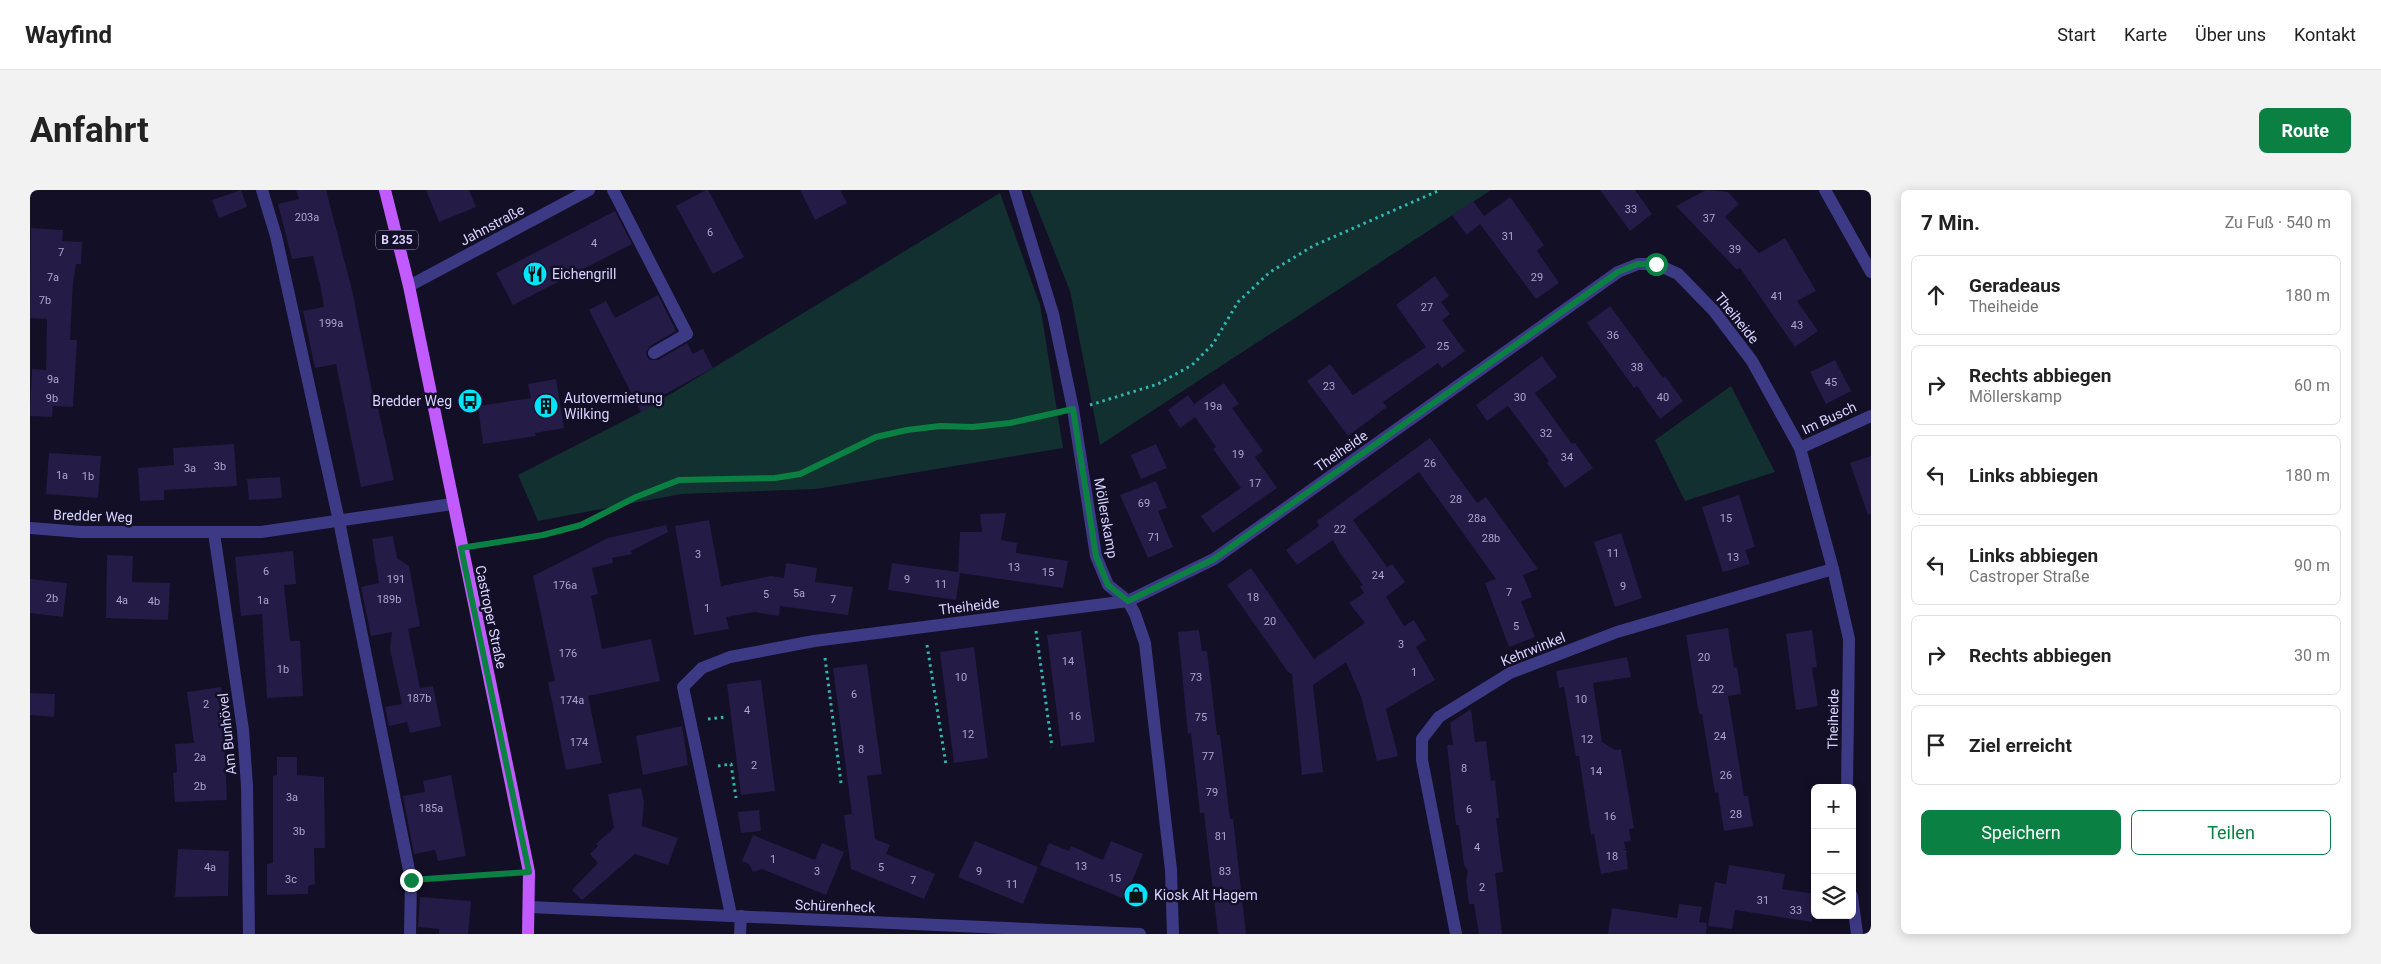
<!DOCTYPE html>
<html lang="de">
<meta charset="utf-8">
<style>
body{margin:0;font-family:Roboto,sans-serif;background:#f2f2f2;color:#222}
.controls{position:absolute;right:15px;bottom:15px;display:grid;overflow:hidden;border-radius:8px;box-shadow:0 2px 12px #0003}
.controls button{width:45px;height:45px;display:grid;place-items:center;padding:0;border:0;border-bottom:1px solid #e0e0e0;background:#fff;color:#222;font:25px sans-serif}
.stop{position:absolute;width:15px;height:15px;margin:-11px;border:4px solid #0b8043;border-radius:50%;background:#fff}
.stop.end{background:#0b8043;border-color:#fff;box-shadow:0 1px 5px #0008}
.list{margin:0;padding:0;list-style:none}
h2{display:flex;justify-content:space-between;align-items:center;height:65px;margin:0;padding:0 20px;font-size:21px}
h2 small{font-size:16px;font-weight:400;color:#767676}
.list li{display:grid;grid-template-columns:32px 1fr auto;gap:15px;align-items:center;box-sizing:border-box;height:80px;margin:0 10px 10px;padding:0 10px;border:1px solid #e0e0e0;border-radius:8px}
.list b{display:block;font-size:19px;white-space:nowrap}
.list p{margin:0;font-size:16px;white-space:nowrap;color:#767676}
.list em{font-size:16px;font-style:normal;color:#767676}
.actions{display:flex;gap:10px;padding:15px 20px}
.actions a{flex:1;padding:11px 0;border:1px solid #0b8043;border-radius:8px;text-align:center;font-size:18px;color:#0b8043}
.actions .main{background:#0b8043;color:#fff}
.icon{flex:none;width:28px;height:28px;fill:none;stroke:currentColor;stroke-width:2;stroke-linecap:round;stroke-linejoin:round}
.map{position:relative;flex:none;width:1841px;height:744px;overflow:hidden;border-radius:8px}
header{display:flex;align-items:center;gap:30px;box-sizing:border-box;height:70px;padding:0 25px;background:#fff;border-bottom:1px solid #e0e0e0}
header strong{font-size:24px}
nav{display:flex;gap:28px;margin-inline-start:auto;font-size:18px}
.intro{display:flex;align-items:center;justify-content:space-between;box-sizing:border-box;height:120px;padding:0 30px}
h1{margin:0;font-size:35px}
.button{padding:12px 22px;border-radius:8px;background:#0b8043;color:#fff;font-size:18px;font-weight:700}
main{display:flex;gap:30px;padding:0 30px}
aside{flex:1;background:#fff;border-radius:8px;box-shadow:0 2px 12px #0003}
.map>svg:first-child{display:block}
.green{fill:#12302f}
.building{fill:#241b47}
.lines{fill:none;stroke-linecap:round;stroke-linejoin:round}
.path{stroke:#2fb8b0;stroke-width:3;stroke-dasharray:2.5 4;stroke-linecap:butt}
.lane{stroke:#3d3a85;stroke-width:12}
.street{stroke:#3d3a85;stroke-width:12}
.primary{stroke:#c25bff;stroke-width:12}
.route{stroke:#0b8043;stroke-width:6}
.labels{text-anchor:middle;stroke-width:5;stroke-linejoin:round;paint-order:stroke}
.number-label{font-size:11px;fill:#aca6d1}
.shield{fill:#130f26;stroke:#9e99be;stroke-width:1}
.shield-label{font-size:12px;font-weight:bold;fill:#d9d4ff}
.street-label{font-size:14px;fill:#d9d4ff;stroke:#130f26}
.poi-label{font-size:14px;fill:#d9d4ff;stroke:#130f26;text-anchor:start}
</style>
<header>
<strong>Wayfind</strong>
<nav><a>Start</a><a>Karte</a><a>Über uns</a><a>Kontakt</a></nav>
</header>
<div class="intro"><h1>Anfahrt</h1><a class="button">Route</a></div>
<main>
<div class="map">
<svg width="1841" height="744" viewBox="0 0 1841 744">
<rect width="100%" height="100%" fill="#130f26"/>
<g class="green">
<polygon points="1000,0 1461,0 1070,255 1040,101"/>
<polygon points="970,3 1010,115 1033,258 786,299 651,304 508,331 488,285 611,222"/>
<polygon points="1701,196 1745,282 1655,311 1625,250"/>
</g>
<g class="building">
<polygon points="211,0 217,17 189,28 182,10"/>
<polygon points="266,0 296,0 322,100 343,206 345,205 364,290 331,297 306,174 285,178 273,121 294,117 290,94 283,66 262,69 248,14 269,9"/>
<polygon points="396,0 439,0 446,17 409,32"/>
<polygon points="676,0 678,0 714,67 683,84 646,16"/>
<polygon points="770,0 810,0 817,13 785,30"/>
<polygon points="1570,0 1605,0 1622,24 1600,41"/>
<polygon points="1676,0 1698,2 1709,14 1695,27 1729,63 1755,48 1786,101 1767,111 1788,141 1765,157 1710,78 1707,80 1646,16"/>
<polygon points="1480,7 1514,55 1507,61 1529,93 1506,109 1450,34 1437,45 1422,25 1443,11 1454,26"/>
<polygon points="585,21 602,54 483,115 466,83"/>
<polygon points="1,38 33,40 32,51 52,52 51,74 46,74 43,93 40,150 47,150 43,217 23,216 22,227 0,226 2,179 16,180 17,129 0,128"/>
<polygon points="1405,86 1419,106 1411,112 1420,124 1412,130 1435,161 1412,178 1408,173 1353,212 1357,217 1318,246 1277,191 1300,174 1323,205 1396,157 1366,115"/>
<polygon points="628,105 646,141 620,156 616,162 617,167 620,170 628,170 657,153 663,164 673,159 683,178 626,209 628,213 611,222 559,120 576,111 585,128"/>
<polygon points="1580,116 1633,188 1635,186 1653,211 1630,229 1607,196 1604,198 1557,133"/>
<polygon points="1512,166 1527,187 1505,203 1542,254 1545,253 1563,278 1535,298 1517,273 1519,271 1478,216 1457,231 1446,215"/>
<polygon points="1805,170 1821,201 1796,214 1780,182"/>
<polygon points="526,189 534,238 505,243 506,246 453,254 448,216 501,208 498,194"/>
<polygon points="1194,193 1209,214 1202,218 1233,261 1225,267 1247,298 1183,343 1171,326 1211,298 1183,259 1186,257 1165,227 1150,238 1138,220 1158,205 1164,214"/>
<polygon points="1400,248 1447,313 1456,307 1508,379 1493,385 1502,407 1491,411 1505,447 1479,457 1455,393 1466,389 1389,282 1323,330 1357,377 1362,374 1375,392 1356,407 1374,436 1384,430 1396,450 1386,457 1405,490 1356,519 1368,566 1347,571 1331,507 1316,472 1283,495 1293,582 1272,585 1262,484 1258,482 1197,395 1221,378 1284,469 1335,433 1319,413 1334,403 1330,397 1333,395 1310,363 1303,350 1267,375 1256,360 1289,336 1287,331"/>
<polygon points="204,254 207,296 134,300 134,310 110,311 108,278 144,275 143,258"/>
<polygon points="1126,254 1137,278 1111,289 1101,265"/>
<polygon points="19,263 71,266 68,308 16,304"/>
<polygon points="1841,266 1841,324 1838,325 1820,273"/>
<polygon points="250,287 252,308 219,310 217,289"/>
<polygon points="1126,291 1137,318 1128,321 1143,357 1118,368 1090,305"/>
<polygon points="1709,305 1725,357 1715,360 1720,374 1693,382 1672,317"/>
<polygon points="976,323 971,350 987,353 986,363 1038,371 1033,398 930,383 926,410 858,400 862,373 928,382 930,342 952,342 950,324"/>
<polygon points="679,330 691,396 741,386 754,388 756,373 787,378 785,392 823,397 818,425 750,416 749,426 725,422 696,427 699,439 664,445 645,336"/>
<polygon points="636,335 638,342 601,361 602,364 582,368 583,373 562,378 568,404 561,406 572,459 621,449 630,491 558,506 572,573 536,580 518,492 525,491 503,386 578,348"/>
<polygon points="1591,343 1612,408 1585,417 1564,352"/>
<polygon points="363,346 367,368 379,376 390,436 378,439 390,498 403,496 411,536 380,543 377,532 359,536 355,517 372,514 360,459 362,442 341,446 331,397 349,393 342,349"/>
<polygon points="263,361 266,394 254,395 260,451 270,451 273,506 237,508 232,424 211,426 205,367"/>
<polygon points="77,365 103,366 102,392 140,393 138,430 76,428"/>
<polygon points="0,389 37,393 33,427 0,423"/>
<polygon points="1698,438 1704,478 1707,477 1711,504 1698,506 1714,606 1718,606 1723,636 1694,641 1688,602 1685,603 1672,524 1669,524 1656,445"/>
<polygon points="1169,440 1172,461 1177,461 1187,545 1190,545 1200,629 1203,629 1216,744 1188,744 1174,623 1170,623 1161,543 1158,544 1148,442"/>
<polygon points="1782,440 1787,477 1782,478 1788,516 1766,520 1756,444"/>
<polygon points="1051,441 1065,552 1031,556 1017,445"/>
<polygon points="944,457 958,568 924,573 910,462"/>
<polygon points="1597,467 1601,487 1563,493 1572,552 1585,560 1591,559 1604,638 1599,639 1601,651 1594,652 1596,659 1591,660 1596,660 1598,679 1571,684 1564,644 1561,645 1549,566 1546,566 1534,497 1529,498 1526,481"/>
<polygon points="837,474 852,584 837,586 845,649 860,655 856,664 905,684 894,709 821,679 814,625 822,624 803,478"/>
<polygon points="731,490 745,601 711,605 697,494"/>
<polygon points="191,497 195,527 193,527 197,610 145,612 143,583 147,582 145,554 164,553 157,502"/>
<polygon points="0,503 25,504 24,527 0,525"/>
<polygon points="1441,519 1445,552 1456,551 1461,591 1465,590 1469,628 1466,628 1473,682 1465,683 1472,744 1449,744 1444,714 1439,714 1436,689 1438,681 1434,675 1429,635 1426,635 1417,555 1423,555 1420,533"/>
<polygon points="652,536 658,575 613,585 606,546"/>
<polygon points="247,567 267,567 267,585 294,587 295,658 284,658 285,694 278,696 278,704 237,705 237,674 243,673 243,586 247,585"/>
<polygon points="421,585 436,666 408,671 405,660 384,664 373,606 395,602 393,591"/>
<polygon points="611,598 614,612 612,636 648,648 638,675 605,664 552,710 542,700 568,673 560,664 568,656 566,654 584,638 578,604"/>
<polygon points="729,620 731,641 711,643 708,622"/>
<polygon points="723,645 785,670 792,653 814,662 796,705 732,679 723,682 719,674 712,671"/>
<polygon points="945,651 1008,677 993,714 928,687"/>
<polygon points="1081,651 1113,664 1095,709 1010,675 1019,653 1039,661 1041,656 1073,670"/>
<polygon points="148,659 199,661 198,706 145,707"/>
<polygon points="1699,675 1755,684 1752,699 1785,704 1782,732 1705,720 1702,739 1678,736 1685,692 1696,694"/>
<polygon points="390,707 441,711 438,744 409,744 409,739 388,737"/>
<polygon points="1649,714 1672,717 1669,732 1677,733 1676,744 1578,744 1582,718 1647,728"/>
</g>
<g class="lines">
<g class="path">
<polyline points="1060,215 1128,194 1162,175 1183,154 1208,112 1240,82 1283,56 1410,0"/>
<polyline points="449,355 513,345 551,335 606,307 649,290 745,288 770,284 846,247 877,240 910,236 943,237 980,233 1027,222"/>
<polyline points="1006,441 1022,557"/>
<polyline points="897,455 916,575"/>
<polyline points="795,468 811,593"/>
<polyline points="678,529 696,527"/>
<polyline points="688,576 701,574 706,608"/>
<polyline points="399,689 482,683"/>
</g>
<g class="lane">
<polyline points="232,0 246,46 309,331 381,690 380,744"/>
<polyline points="583,0 657,144 624,163"/>
<polyline points="710,744 711,726"/>
</g>
<g class="street">
<polyline points="985,0 1023,124 1043,219 1066,366 1078,395 1098,411 1105,424 1115,453 1141,680 1143,744"/>
<polyline points="1795,0 1841,82"/>
<polyline points="379,96 559,0"/>
<polyline points="1770,258 1841,226"/>
<polyline points="0,338 51,342 231,342 422,314"/>
<polyline points="184,343 213,540 217,596 219,744"/>
<polyline points="1822,706 1827,744"/>
<polyline points="499,717 1110,744"/>
<polyline points="701,725 653,497 672,478 700,467 784,451 1098,411 1184,369 1588,82 1608,74 1626,74 1648,84 1684,121 1722,171 1770,258 1803,379 1819,449 1817,598"/>
<polyline points="1426,744 1392,570 1392,549 1409,527 1480,483 1587,442 1803,379"/>
</g>
<polyline class="primary" points="355,0 379,96 499,682 498,744"/>
</g>
<g class="lines">
<polyline class="route" points="381,690 499,682 431,358 513,345 551,335 606,307 649,290 745,288 770,284 846,247 877,240 910,236 943,237 980,233 1043,219 1066,366 1078,395 1098,411 1184,369 1588,82 1608,74 1626,74"/>
</g>
<defs>
<symbol id="restaurant-disc" viewBox="-11 -11 22 22"><circle r="9.5" fill="#00e5ff" stroke="#130f26"/><path d="M-5-6h1v4h1v-4h1v4h1v-4h1v5L-1.5 .5V6h-2V.5L-5-1ZM5-6V6H3V1.5H1.5Q1.5-4 5-6Z" fill="#111"/></symbol>
<symbol id="bus-disc" viewBox="-11 -11 22 22"><circle r="9.5" fill="#00e5ff" stroke="#130f26"/><path d="M-5-6H5V4H4V6H2V4H-2V6H-4V4H-5ZM-3.5-4V0h7V-4ZM-3.5 1.2v1.5H-2V1.2ZM2 1.2v1.5H3.5V1.2Z" fill="#111"/></symbol>
<symbol id="building-disc" viewBox="-11 -11 22 22"><circle r="9.5" fill="#00e5ff" stroke="#130f26"/><path d="M-4-6H4V6H1V3H-1V6H-4ZM-2.5-4.3h1.7v1.8h-1.7ZM.8-4.3h1.7v1.8H.8ZM-2.5-1h1.7V.8h-1.7ZM.8-1h1.7V.8H.8Z" fill="#111"/></symbol>
<symbol id="shop-disc" viewBox="-11 -11 22 22"><circle r="9.5" fill="#00e5ff" stroke="#130f26"/><path d="M-5-2.5h2.3a2.7 3.5 0 0 1 5.4 0H5L5.5 6h-11ZM-1.5-2.5h3a1.5 2.3 0 0 0-3 0Z" fill="#111"/></symbol>
</defs>
<g fill-rule="evenodd">
<use href="#restaurant-disc" x="491" y="70" width="28" height="28"/>
<use href="#bus-disc" x="426" y="197" width="28" height="28"/>
<use href="#building-disc" x="502" y="202" width="28" height="28"/>
<use href="#shop-disc" x="1092" y="691" width="28" height="28"/>
</g>
<g class="labels">
<g class="number-label">
<text x="1601" y="23">33</text>
<text x="277" y="31">203a</text>
<text x="1679" y="32">37</text>
<text x="680" y="46">6</text>
<text x="1478" y="50">31</text>
<text x="564" y="57">4</text>
<text x="1705" y="63">39</text>
<text x="31" y="66">7</text>
<text x="23" y="91">7a</text>
<text x="1507" y="91">29</text>
<text x="1747" y="110">41</text>
<text x="15" y="114">7b</text>
<text x="1397" y="121">27</text>
<text x="301" y="137">199a</text>
<text x="1767" y="139">43</text>
<text x="1583" y="149">36</text>
<text x="1413" y="160">25</text>
<text x="1607" y="181">38</text>
<text x="23" y="193">9a</text>
<text x="1801" y="196">45</text>
<text x="1299" y="200">23</text>
<text x="1490" y="211">30</text>
<text x="1633" y="211">40</text>
<text x="22" y="212">9b</text>
<text x="1183" y="220">19a</text>
<text x="1516" y="247">32</text>
<text x="1208" y="268">19</text>
<text x="1537" y="271">34</text>
<text x="1400" y="277">26</text>
<text x="190" y="280">3b</text>
<text x="160" y="282">3a</text>
<text x="32" y="289">1a</text>
<text x="58" y="290">1b</text>
<text x="1225" y="297">17</text>
<text x="1426" y="313">28</text>
<text x="1114" y="317">69</text>
<text x="1447" y="332">28a</text>
<text x="1696" y="332">15</text>
<text x="1310" y="343">22</text>
<text x="1124" y="351">71</text>
<text x="1461" y="352">28b</text>
<text x="1583" y="367">11</text>
<text x="668" y="368">3</text>
<text x="1703" y="371">13</text>
<text x="984" y="381">13</text>
<text x="236" y="385">6</text>
<text x="1018" y="386">15</text>
<text x="1348" y="389">24</text>
<text x="366" y="393">191</text>
<text x="877" y="393">9</text>
<text x="911" y="398">11</text>
<text x="535" y="399">176a</text>
<text x="1593" y="400">9</text>
<text x="1479" y="406">7</text>
<text x="769" y="407">5a</text>
<text x="736" y="408">5</text>
<text x="1223" y="411">18</text>
<text x="22" y="412">2b</text>
<text x="359" y="413">189b</text>
<text x="803" y="413">7</text>
<text x="92" y="414">4a</text>
<text x="233" y="414">1a</text>
<text x="124" y="415">4b</text>
<text x="677" y="422">1</text>
<text x="1240" y="435">20</text>
<text x="1486" y="440">5</text>
<text x="1371" y="458">3</text>
<text x="538" y="467">176</text>
<text x="1674" y="471">20</text>
<text x="1038" y="475">14</text>
<text x="253" y="483">1b</text>
<text x="1384" y="486">1</text>
<text x="931" y="491">10</text>
<text x="1166" y="491">73</text>
<text x="1688" y="503">22</text>
<text x="824" y="508">6</text>
<text x="389" y="512">187b</text>
<text x="1551" y="513">10</text>
<text x="542" y="514">174a</text>
<text x="176" y="518">2</text>
<text x="717" y="524">4</text>
<text x="1045" y="530">16</text>
<text x="1171" y="531">75</text>
<text x="938" y="548">12</text>
<text x="1690" y="550">24</text>
<text x="1557" y="553">12</text>
<text x="549" y="556">174</text>
<text x="831" y="563">8</text>
<text x="1178" y="570">77</text>
<text x="170" y="571">2a</text>
<text x="724" y="579">2</text>
<text x="1434" y="582">8</text>
<text x="1566" y="585">14</text>
<text x="1696" y="589">26</text>
<text x="170" y="600">2b</text>
<text x="1182" y="606">79</text>
<text x="262" y="611">3a</text>
<text x="401" y="622">185a</text>
<text x="1439" y="623">6</text>
<text x="1706" y="628">28</text>
<text x="1580" y="630">16</text>
<text x="269" y="645">3b</text>
<text x="1191" y="650">81</text>
<text x="1447" y="661">4</text>
<text x="1582" y="670">18</text>
<text x="743" y="673">1</text>
<text x="1051" y="680">13</text>
<text x="180" y="681">4a</text>
<text x="851" y="681">5</text>
<text x="787" y="685">3</text>
<text x="949" y="685">9</text>
<text x="1195" y="685">83</text>
<text x="1085" y="692">15</text>
<text x="261" y="693">3c</text>
<text x="883" y="694">7</text>
<text x="982" y="698">11</text>
<text x="1452" y="701">2</text>
<text x="1733" y="714">31</text>
<text x="1766" y="724">33</text>
</g>
<rect class="shield" x="346" y="40.5" width="42" height="19" rx="4"/>
<g class="shield-label">
<text x="367" y="54">B 235</text>
</g>
<g class="street-label">
<text transform="translate(462 35) rotate(-28)" y="5">Jahnstraße</text>
<text transform="translate(1707 128) rotate(51)" y="5">Theiheide</text>
<text transform="translate(1799 228) rotate(-25)" y="5">Im Busch</text>
<text transform="translate(1311 261) rotate(-35)" y="5">Theiheide</text>
<text transform="translate(63 326) rotate(2)" y="5">Bredder Weg</text>
<text transform="translate(1076 328) rotate(80)" y="5">Möllerskamp</text>
<text transform="translate(939 416) rotate(-7)" y="5">Theiheide</text>
<text transform="translate(461 427) rotate(78)" y="5">Castroper Straße</text>
<text transform="translate(1503 459) rotate(-22)" y="5">Kehrwinkel</text>
<text transform="translate(1803 529) rotate(-89)" y="5">Theiheide</text>
<text transform="translate(197 544) rotate(-96)" y="5">Am Bunhövel</text>
<text transform="translate(805 716) rotate(2)" y="5">Schürenheck</text>
</g>
<g class="poi-label">
<text x="522" y="89">Eichengrill</text>
<text x="534" y="213">Autovermietung<tspan x="534" dy="16">Wilking</tspan></text>
<text x="422" y="216" text-anchor="end">Bredder Weg</text>
<text x="1124" y="710">Kiosk Alt Hagem</text>
</g>
</g>
</svg>
<div class="controls">
<button>+</button>
<button>−</button>
<button><svg class="icon" aria-label="layers" viewBox="0 0 24 24"><path d="M12 4l9 5-9 5-9-5zM3 14l9 5 9-5"/></svg></button>
</div>
<div class="stop" style="left:1626px;top:74px"></div>
<div class="stop end" style="left:381px;top:690px"></div>
</div>
<aside>
<h2>7 Min.<small>Zu Fuß · 540 m</small></h2>
<ul class="list">
<li><svg class="icon" aria-label="ahead" viewBox="0 0 24 24"><path d="M12 20V5M6 11l6-6 6 6"/></svg><div><b>Geradeaus</b><p>Theiheide</p></div><em>180 m</em></li>
<li><svg class="icon" aria-label="right" viewBox="0 0 24 24"><path d="M7 20v-9h11M14 6l5 5-5 5"/></svg><div><b>Rechts abbiegen</b><p>Möllerskamp</p></div><em>60 m</em></li>
<li><svg class="icon" aria-label="left" viewBox="0 0 24 24"><path d="M17 20v-9H6M10 6l-5 5 5 5"/></svg><div><b>Links abbiegen</b></div><em>180 m</em></li>
<li><svg class="icon" aria-label="left" viewBox="0 0 24 24"><path d="M17 20v-9H6M10 6l-5 5 5 5"/></svg><div><b>Links abbiegen</b><p>Castroper Straße</p></div><em>90 m</em></li>
<li><svg class="icon" aria-label="right" viewBox="0 0 24 24"><path d="M7 20v-9h11M14 6l5 5-5 5"/></svg><div><b>Rechts abbiegen</b></div><em>30 m</em></li>
<li><svg class="icon" aria-label="arrive" viewBox="0 0 24 24"><path d="M6 21V4h12l-3 4 3 4H6"/></svg><div><b>Ziel erreicht</b></div></li>
</ul>
<div class="actions"><a class="main">Speichern</a><a>Teilen</a></div>
</aside>
</main>
